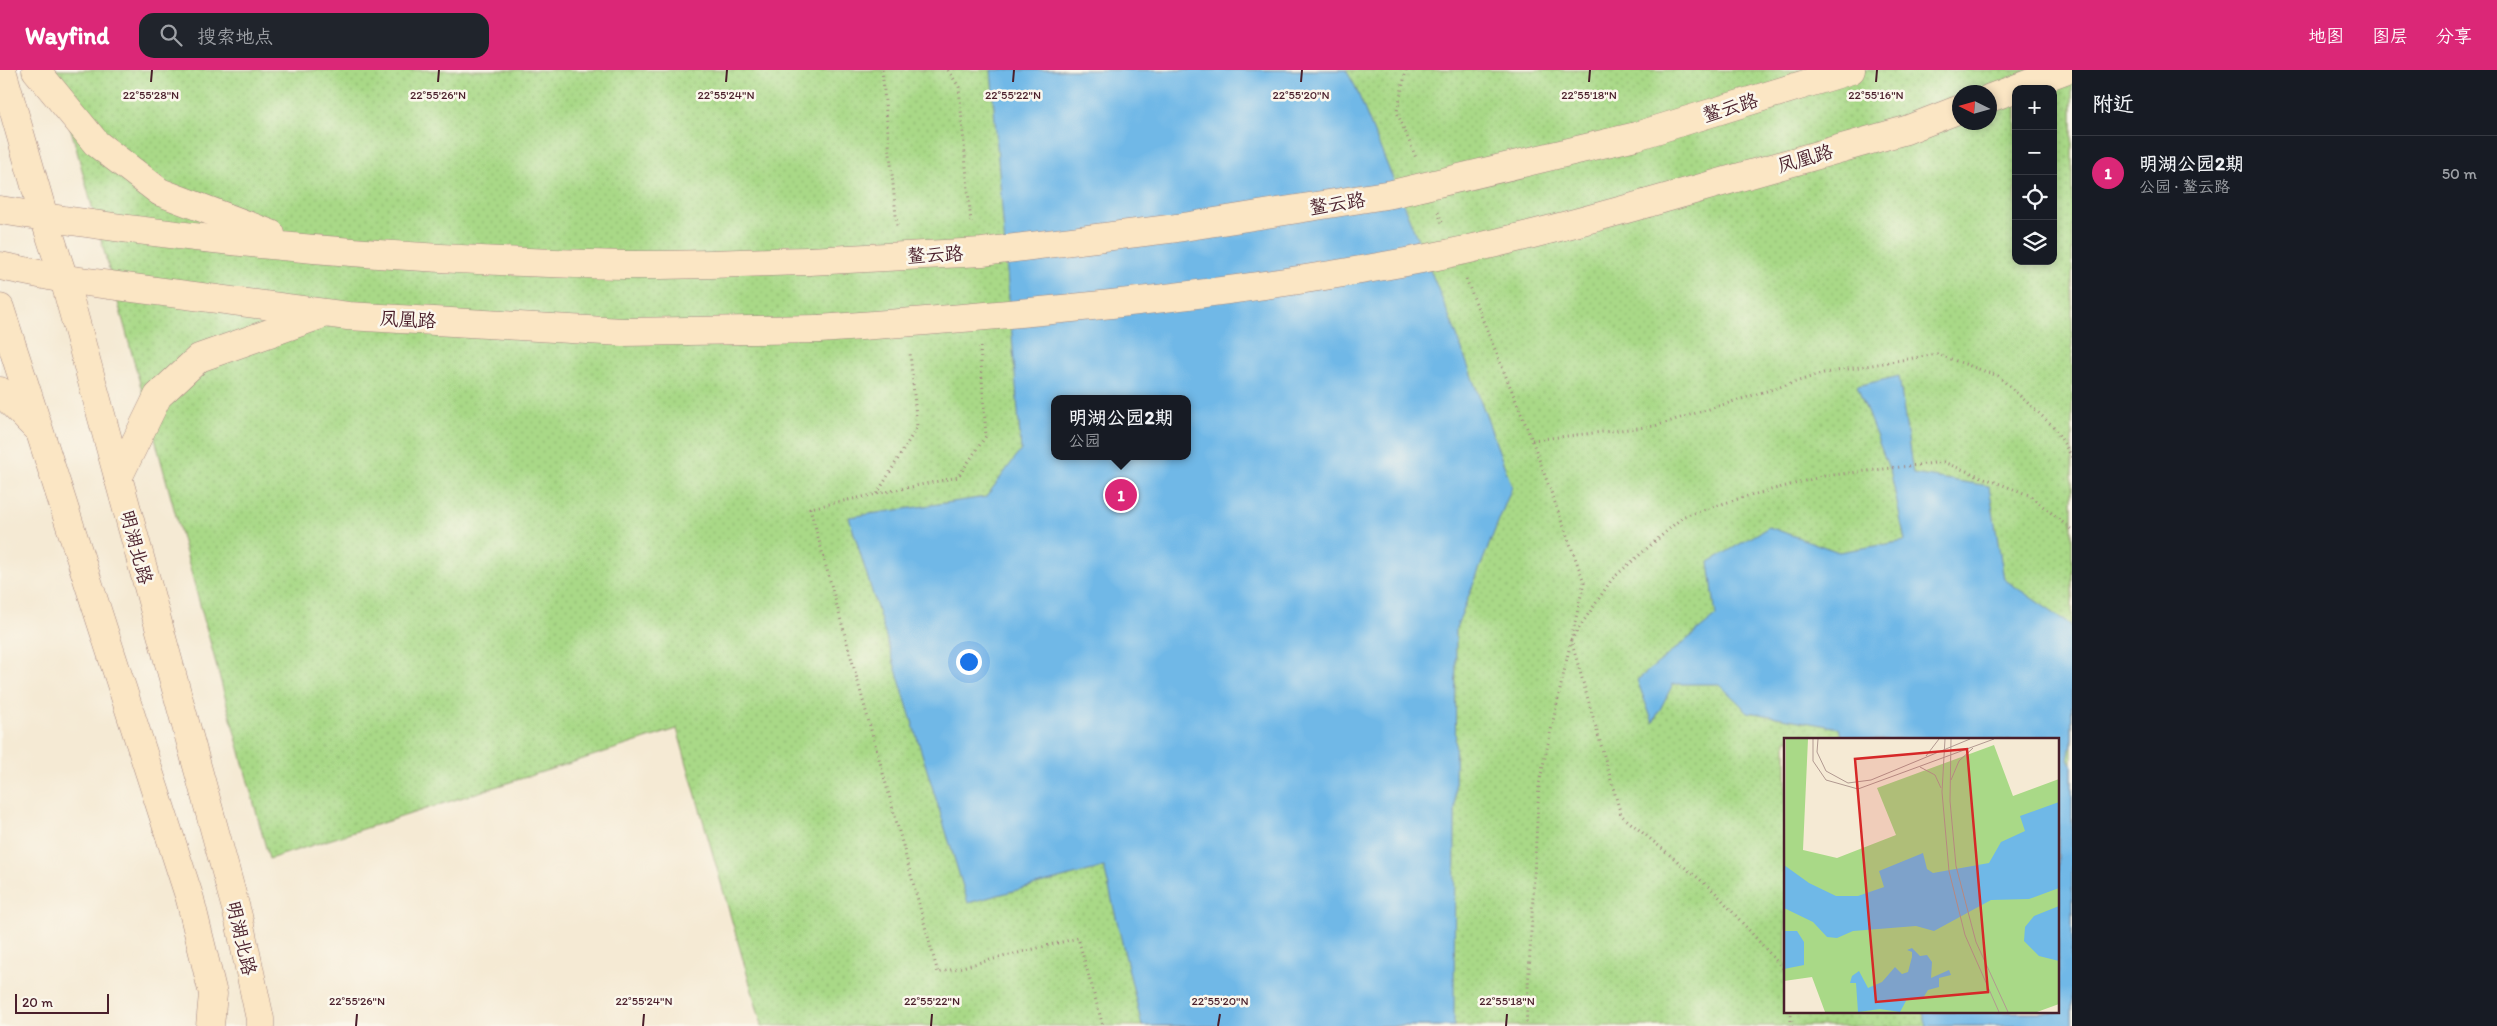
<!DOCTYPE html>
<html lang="zh">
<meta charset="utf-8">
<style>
body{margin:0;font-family:Itim,"LXGW WenKai TC",sans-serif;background:#20242c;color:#f1f3f6}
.controls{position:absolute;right:15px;top:15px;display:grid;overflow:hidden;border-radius:10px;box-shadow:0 2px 8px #0003}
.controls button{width:45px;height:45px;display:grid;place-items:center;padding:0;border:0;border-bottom:1px solid #363941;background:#171b24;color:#f1f3f6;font:25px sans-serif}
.compass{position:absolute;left:1952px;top:15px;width:45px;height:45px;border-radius:50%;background:#171b24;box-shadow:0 2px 8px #0003;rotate:275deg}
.scale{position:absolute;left:15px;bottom:12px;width:94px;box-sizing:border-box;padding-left:5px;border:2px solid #4a1f2b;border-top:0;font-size:14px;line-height:18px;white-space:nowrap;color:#4a1f2b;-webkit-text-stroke:4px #fbf7ec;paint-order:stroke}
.you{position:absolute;left:968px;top:591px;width:18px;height:18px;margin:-12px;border:4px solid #fff;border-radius:50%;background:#1a73e8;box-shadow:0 0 0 8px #1a73e833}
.badge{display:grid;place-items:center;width:32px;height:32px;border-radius:50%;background:#db2777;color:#fff;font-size:16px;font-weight:700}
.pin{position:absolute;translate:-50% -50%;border:2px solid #fff;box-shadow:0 1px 5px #0006}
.popup{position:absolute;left:1051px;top:325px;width:140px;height:65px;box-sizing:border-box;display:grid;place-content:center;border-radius:10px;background:#171b24;filter:drop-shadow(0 1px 4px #0005);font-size:16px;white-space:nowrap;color:#9ea1a6}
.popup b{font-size:19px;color:#f1f3f6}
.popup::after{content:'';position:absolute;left:50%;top:100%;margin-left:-10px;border:10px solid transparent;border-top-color:#171b24}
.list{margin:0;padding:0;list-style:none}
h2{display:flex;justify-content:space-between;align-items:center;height:65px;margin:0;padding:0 20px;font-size:21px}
h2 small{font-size:16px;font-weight:400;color:#9ea1a6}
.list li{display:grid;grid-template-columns:32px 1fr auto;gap:15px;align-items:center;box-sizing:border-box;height:75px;padding:0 20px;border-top:1px solid #363941}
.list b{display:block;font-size:19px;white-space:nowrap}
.list p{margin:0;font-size:16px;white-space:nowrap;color:#9ea1a6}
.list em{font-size:16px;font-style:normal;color:#9ea1a6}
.icon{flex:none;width:28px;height:28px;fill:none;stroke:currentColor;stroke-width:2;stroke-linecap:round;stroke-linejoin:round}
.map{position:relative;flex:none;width:2072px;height:956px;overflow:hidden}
header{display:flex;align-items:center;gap:30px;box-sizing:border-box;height:70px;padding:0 25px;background:#db2777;color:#fff}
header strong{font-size:24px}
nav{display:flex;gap:28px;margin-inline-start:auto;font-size:18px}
.search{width:350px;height:45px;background:#20242c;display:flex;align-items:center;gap:12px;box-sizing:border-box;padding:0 18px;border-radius:15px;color:#9ea1a6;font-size:19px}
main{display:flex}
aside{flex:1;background:#171b24}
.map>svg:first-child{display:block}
.park{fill:url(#park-dots);stroke:#7a7c59;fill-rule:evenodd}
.water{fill:#6fb8e7;stroke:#5c6c89;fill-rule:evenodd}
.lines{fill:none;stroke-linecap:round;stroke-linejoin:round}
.secondary-casing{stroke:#a08480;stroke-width:29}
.path{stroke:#a08480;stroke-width:3;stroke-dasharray:1 4;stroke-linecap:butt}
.secondary{stroke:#fbe6c4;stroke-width:28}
.secondary-bridge-casing{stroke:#a08480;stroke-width:29;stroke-linecap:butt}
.secondary-bridge{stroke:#fbe6c4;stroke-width:28}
.ticks{fill:none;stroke:#4a1f2b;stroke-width:2}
.labels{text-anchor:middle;stroke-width:5;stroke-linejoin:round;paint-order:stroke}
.street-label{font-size:19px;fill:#4a1f2b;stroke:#fbf7ec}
.inset-road{fill:none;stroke:#b19990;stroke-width:1}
.view{fill:#d62828;fill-opacity:0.15;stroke:#d62828;stroke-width:2.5}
.inset-edge{fill:none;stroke:#4a1f2b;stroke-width:2.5}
.ticks-label{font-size:12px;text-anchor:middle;fill:#4a1f2b;stroke:#fbf7ec;stroke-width:5;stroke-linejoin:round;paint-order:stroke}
</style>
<header>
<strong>Wayfind</strong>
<div class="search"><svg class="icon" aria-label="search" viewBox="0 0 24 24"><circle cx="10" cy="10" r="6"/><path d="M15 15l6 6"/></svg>搜索地点</div>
<nav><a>地图</a><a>图层</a><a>分享</a></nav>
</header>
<main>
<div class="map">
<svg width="2072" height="956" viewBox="0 0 2072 956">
<defs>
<pattern id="park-dots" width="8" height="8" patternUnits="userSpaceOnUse" patternTransform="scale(1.25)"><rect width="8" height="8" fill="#a9d987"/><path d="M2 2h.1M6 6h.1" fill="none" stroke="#93ba75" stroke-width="1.8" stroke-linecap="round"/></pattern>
</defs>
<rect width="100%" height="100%" fill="#fbf7ec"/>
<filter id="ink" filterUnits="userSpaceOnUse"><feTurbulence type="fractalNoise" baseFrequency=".02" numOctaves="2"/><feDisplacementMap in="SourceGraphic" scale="10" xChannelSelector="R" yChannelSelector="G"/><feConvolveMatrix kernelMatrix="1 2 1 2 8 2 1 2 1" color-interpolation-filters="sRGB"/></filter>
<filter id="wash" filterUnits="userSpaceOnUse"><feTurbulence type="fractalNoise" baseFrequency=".0096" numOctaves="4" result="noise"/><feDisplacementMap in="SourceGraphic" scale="20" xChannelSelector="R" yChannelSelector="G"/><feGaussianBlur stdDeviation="1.12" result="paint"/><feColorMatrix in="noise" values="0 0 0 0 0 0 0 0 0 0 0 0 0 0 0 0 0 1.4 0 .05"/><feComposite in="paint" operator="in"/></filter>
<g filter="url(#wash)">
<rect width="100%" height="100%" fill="#f5ead4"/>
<path class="park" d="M55,0H2072V956H762L677,659L269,789ZM2016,19H2053V191H2016ZM1960,22H1990V52H1960ZM1055,329H1187V386H1055ZM1786,670H2058V942H1786Z"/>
<g class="water">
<path d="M991,0H1346L1355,16L1456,263L1512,417L1456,558L1454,956H1142L1104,797L968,833L849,447L986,427L1021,380ZM1055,329H1187V386H1055Z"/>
<polygon points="1899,306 1913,404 1989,416 2004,509 2071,555 2072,668 2068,690 2072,695 2072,956 1927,956 1923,942 2058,942 2058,670 1842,670 1839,658 1748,642 1719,614 1673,614 1653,653 1637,610 1716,546 1709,492 1769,457 1839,482 1905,471 1891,404 1857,316"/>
</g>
</g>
<g filter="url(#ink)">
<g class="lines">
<defs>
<g id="secondary">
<polyline points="2,0 44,147 64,209 238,846 260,949 260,956"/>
<polyline points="36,0 96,73 160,122 271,164"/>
<polyline points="1990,28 2065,0"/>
<polyline points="1636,66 1851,0"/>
<polyline points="1648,133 1906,60 1960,39"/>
<path d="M0,140C206,174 417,191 625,195C686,196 748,192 809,191"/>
<polyline points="0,196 64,209 348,246 622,262 819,259"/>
<polyline points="0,238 190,829 213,924 210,956"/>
<polyline points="0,321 35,357"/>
<polyline points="118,408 158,326 199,288 323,244"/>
</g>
</defs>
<use href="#secondary" class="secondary-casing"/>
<g class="path">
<polyline points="882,0 897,156"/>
<polyline points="948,0 959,17 971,153"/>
<polyline points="1406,0 1397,42 1416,88"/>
<polyline points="1438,142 1443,155"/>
<polyline points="1466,209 1532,370 1584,512 1539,714 1526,956"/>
<polyline points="980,277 986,366 958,407 810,438 938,903 1078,868 1103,956"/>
<polyline points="1532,370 1655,356 1824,303 1937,284 1998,306 2054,357 2072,387"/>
<polyline points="877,424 917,357 910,282"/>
<polyline points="1786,902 1715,822 1621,745 1571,570 1612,509 1684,446 1744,427 1824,406 1943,392 2029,425 2072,460"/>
<polyline points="1791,956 1791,942"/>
</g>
<use href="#secondary" class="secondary"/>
<defs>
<g id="secondary-bridge">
<polyline points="809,191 982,182 1177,158 1392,124 1636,66"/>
<path d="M819,259C1016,245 1212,228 1406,192C1488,177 1569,155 1648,133"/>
</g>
</defs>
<use href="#secondary-bridge" class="secondary-bridge-casing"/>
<use href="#secondary-bridge" class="secondary-bridge"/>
</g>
</g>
<path class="ticks" d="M151,12L152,0M438,12L439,0M726,12L727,0M1013,12L1014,0M1301,12L1302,0M1589,12L1590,0M1876,12L1877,0M356,956L357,944M643,956L644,944M931,956L932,944M1218,956L1220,944M1506,956L1507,944"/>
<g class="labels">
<g class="street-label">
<text transform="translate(1730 37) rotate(-17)" y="7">鳌云路</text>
<text transform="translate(1805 88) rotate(-16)" y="7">凤凰路</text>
<text transform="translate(1337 133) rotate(-9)" y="7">鳌云路</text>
<text transform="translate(935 184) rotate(-3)" y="7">鳌云路</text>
<text transform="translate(408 249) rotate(3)" y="7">凤凰路</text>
<text transform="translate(137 477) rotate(75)" y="7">明湖北路</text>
<text transform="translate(242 868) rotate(77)" y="7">明湖北路</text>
</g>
</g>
<g transform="translate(1784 668)">
<rect width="275" height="275" fill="#f5ead4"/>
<path d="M2,1H24L19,112L53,120L112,97L93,50L210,7L229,58L275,41V266L253,274H41L28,239L0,243Z" fill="#a9d987"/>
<path d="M275,64V150L245,161L207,162L150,193L132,188L69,193L53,200L43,199L29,184L0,170V127L25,145L52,158H74L100,149L95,133L139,115L143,131L149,135L205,125L217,104L241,93L236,78ZM275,168V223L255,218L240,203L241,189L250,178ZM0,193H13L20,204V227L0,231ZM128,210L136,218L143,217L148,224L147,240L165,232L167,237L155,240V249L144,252L139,260L123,261L116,274L96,271L74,274L72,245H66L68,238L75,233L84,250L98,244L111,229L118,236L124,234L128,219V214L123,212Z" fill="#6fb8e7"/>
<path class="inset-road" d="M29,1V23L42,42L74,51L210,1M34,1L33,14L42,33L64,45L87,42L186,1M161,1L158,54L165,133L181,197L215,274M167,1L166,63L172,128L192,204L224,274M142,18L155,1M136,29L151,37L157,50M167,42L175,23L189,10"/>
<path class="view" d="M183,11L204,254L92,264L71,21Z"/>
<rect width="275" height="275" class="inset-edge"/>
</g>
<g class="ticks-label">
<text x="1876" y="29">22°55'16"N</text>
<text x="151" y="29">22°55'28"N</text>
<text x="438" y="29">22°55'26"N</text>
<text x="726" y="29">22°55'24"N</text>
<text x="1013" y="29">22°55'22"N</text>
<text x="1301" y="29">22°55'20"N</text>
<text x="1589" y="29">22°55'18"N</text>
<text x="357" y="935">22°55'26"N</text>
<text x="644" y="935">22°55'24"N</text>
<text x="932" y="935">22°55'22"N</text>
<text x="1220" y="935">22°55'20"N</text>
<text x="1507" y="935">22°55'18"N</text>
</g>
</svg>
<div class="controls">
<button>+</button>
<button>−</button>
<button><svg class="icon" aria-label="locate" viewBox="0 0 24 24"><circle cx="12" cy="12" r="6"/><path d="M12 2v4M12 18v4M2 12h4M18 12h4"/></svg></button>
<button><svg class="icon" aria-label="layers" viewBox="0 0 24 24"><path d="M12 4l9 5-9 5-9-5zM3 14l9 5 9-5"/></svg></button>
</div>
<svg class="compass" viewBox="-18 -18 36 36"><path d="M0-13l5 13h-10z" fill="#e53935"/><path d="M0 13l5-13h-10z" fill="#9ea1a6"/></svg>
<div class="scale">20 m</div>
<div class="you"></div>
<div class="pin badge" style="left:1121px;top:425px">1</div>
<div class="popup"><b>明湖公园2期</b>公园</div>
</div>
<aside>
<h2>附近<small></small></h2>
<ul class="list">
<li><span class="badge">1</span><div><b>明湖公园2期</b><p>公园 · 鳌云路</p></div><em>50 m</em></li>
</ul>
</aside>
</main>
